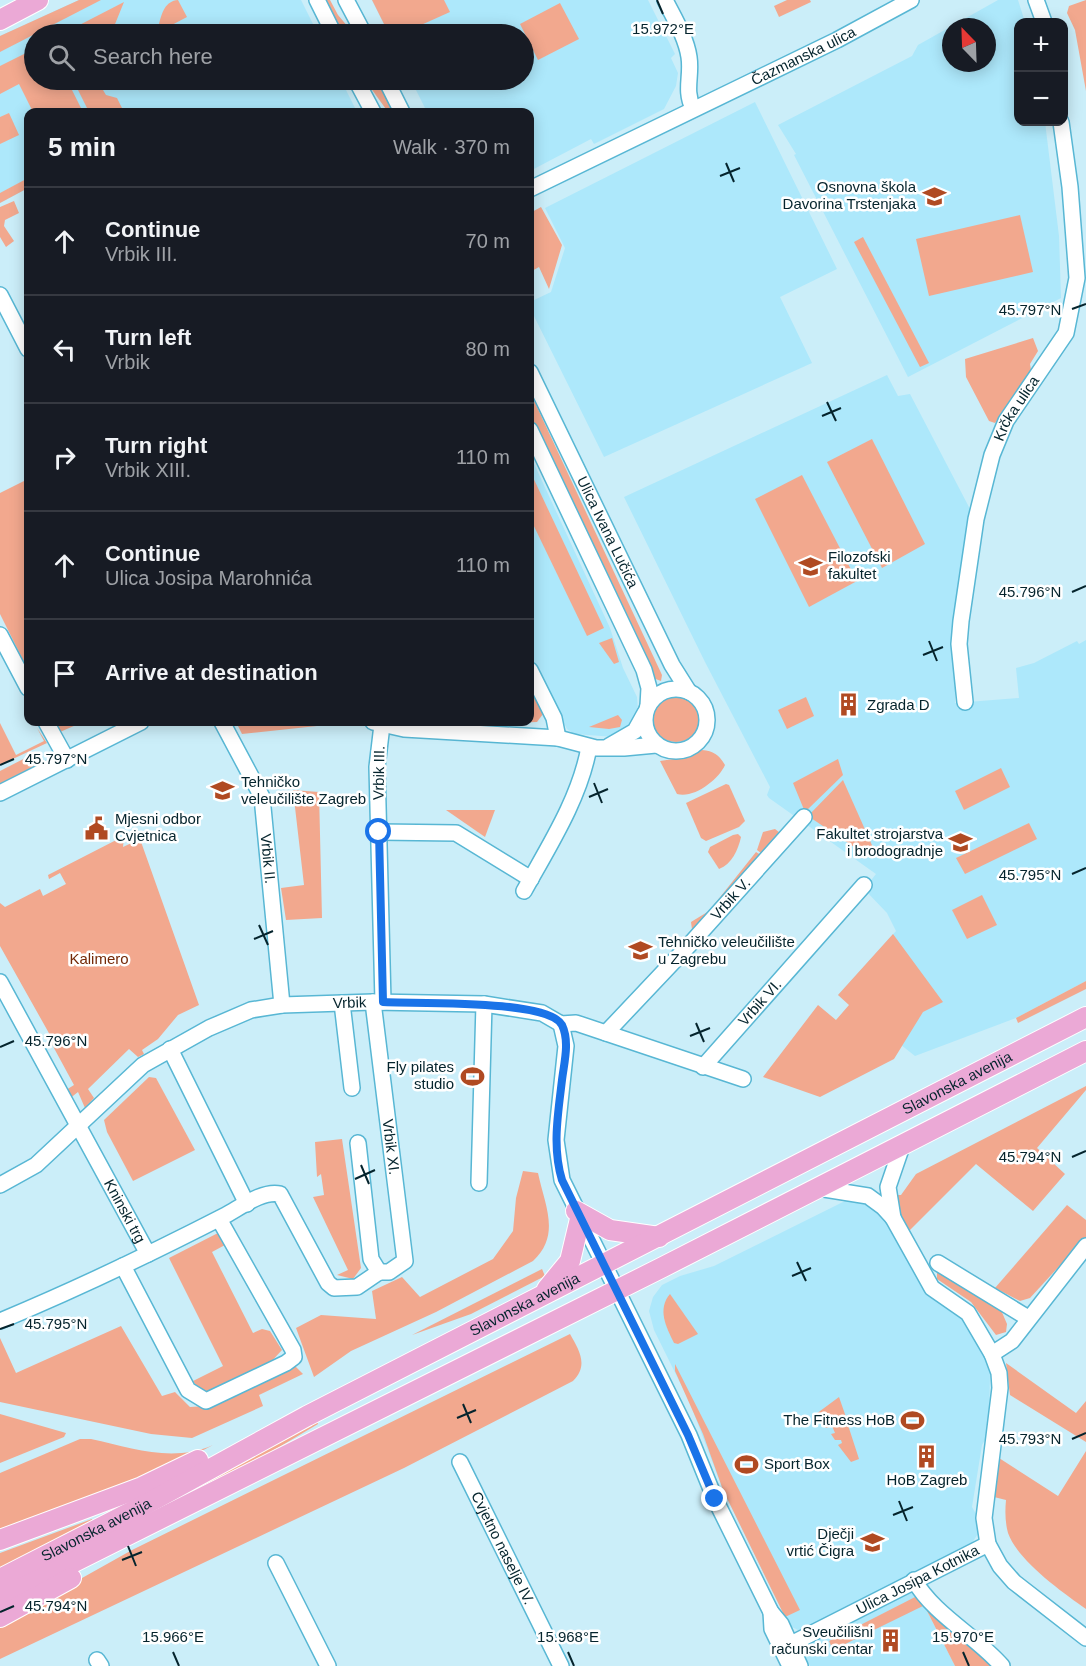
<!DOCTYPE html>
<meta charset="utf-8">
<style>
body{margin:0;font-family:Arial,sans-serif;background:#20242c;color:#f1f3f6}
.controls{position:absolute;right:18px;top:18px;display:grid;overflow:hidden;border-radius:12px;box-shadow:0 3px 15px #0003}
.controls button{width:54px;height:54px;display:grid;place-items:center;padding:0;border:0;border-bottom:2px solid #363941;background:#171b24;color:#f1f3f6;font:30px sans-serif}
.compass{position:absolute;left:942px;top:18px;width:54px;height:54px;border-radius:50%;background:#171b24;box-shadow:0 3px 15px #0003;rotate:337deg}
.stop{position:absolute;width:18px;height:18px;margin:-14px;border:4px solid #1a73e8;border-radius:50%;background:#fff}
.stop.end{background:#1a73e8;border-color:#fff;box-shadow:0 2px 6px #0008}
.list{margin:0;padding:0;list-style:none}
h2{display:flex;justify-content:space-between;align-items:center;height:78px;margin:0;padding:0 24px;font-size:26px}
h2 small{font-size:20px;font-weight:400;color:#9ea1a6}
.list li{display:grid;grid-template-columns:39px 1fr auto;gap:18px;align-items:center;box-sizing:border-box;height:108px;padding:0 24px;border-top:2px solid #363941}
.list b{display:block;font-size:22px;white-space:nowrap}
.list p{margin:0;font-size:20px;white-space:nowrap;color:#9ea1a6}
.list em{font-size:20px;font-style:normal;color:#9ea1a6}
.icon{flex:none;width:33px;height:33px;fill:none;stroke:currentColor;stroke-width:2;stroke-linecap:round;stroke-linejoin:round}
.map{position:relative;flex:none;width:1086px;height:1666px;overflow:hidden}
.search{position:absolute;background:#171b24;box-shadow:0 3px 15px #0003;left:24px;top:24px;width:510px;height:66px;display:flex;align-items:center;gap:15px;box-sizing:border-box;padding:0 21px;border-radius:33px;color:#9ea1a6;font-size:22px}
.panel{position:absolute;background:#171b24;box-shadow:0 3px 15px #0003;left:24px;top:108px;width:510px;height:618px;border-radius:12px}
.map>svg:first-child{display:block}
.built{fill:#ade8fb;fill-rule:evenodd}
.green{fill:#f2a88e}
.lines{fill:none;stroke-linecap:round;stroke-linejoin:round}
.minor-casing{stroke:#58b7d4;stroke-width:18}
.major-casing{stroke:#fff;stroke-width:22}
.minor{stroke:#fff;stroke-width:15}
.major{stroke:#eba9d6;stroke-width:20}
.route{stroke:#1a73e8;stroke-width:8}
.ticks{fill:none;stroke:#05242d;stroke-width:2}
.labels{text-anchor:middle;stroke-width:5;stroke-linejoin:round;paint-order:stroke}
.street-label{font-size:15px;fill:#05242d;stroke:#fff}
.poi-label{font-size:15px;fill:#05242d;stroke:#fff;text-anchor:end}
.park-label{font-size:15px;fill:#742907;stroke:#fff}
.ticks-label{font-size:15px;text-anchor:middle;fill:#05242d;stroke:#fff;stroke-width:5;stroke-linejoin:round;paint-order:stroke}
</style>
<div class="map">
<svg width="1086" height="1666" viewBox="0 0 1086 1666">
<rect width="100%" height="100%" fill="#cbeef9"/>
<g class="built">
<polygon points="79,0 301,0 318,34 34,34 34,80 341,80 357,112 28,112 28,188 0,203 0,36"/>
<polygon points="372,0 648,0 675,54 671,58 678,73 676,86 664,109 594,144 591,139 530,171 530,112 427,112 411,80 524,80 524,34 389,34"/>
<path d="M998,0H1018L1025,22H1018V122H1045L1059,236L1061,298L908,377L794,155L796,154L778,125L912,56L918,45ZM951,27H987V63H951Z"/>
<polygon points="755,102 837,269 780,297 812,363 604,457 530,308 530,302 551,292 565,248 545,208"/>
<polygon points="887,375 898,396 910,394 970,509 955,673 955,703 1019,698 1016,668 1034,663 1077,641 1079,644 1086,640 1086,981 1016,1018 915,1056 838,995 896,931 887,913 864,889 876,874 769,798 767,795 770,787 705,662 624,497"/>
<polygon points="530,455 610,628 623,668 637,697 638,710 632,726 615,737 574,734 567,729 530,656"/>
<polygon points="849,1199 871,1203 890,1223 920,1283 924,1289 959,1313 971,1329 990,1369 989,1433 982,1445 972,1507 979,1519 979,1532 972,1543 820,1622 798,1630 790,1626 723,1490 690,1403 654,1330 649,1311 653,1297 662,1285 680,1276 714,1266"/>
<polygon points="915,1588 955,1666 810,1666 805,1657 812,1642"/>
</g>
<g class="green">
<polygon points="79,0 101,0 0,52 0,36"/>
<path d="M178,0L187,17L168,27L159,24C162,13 165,1 178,0Z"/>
<polygon points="326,0 330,0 338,15 354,34 343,34"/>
<polygon points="372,0 444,0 450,12 401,34 389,34"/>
<polygon points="787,0 810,0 811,2 779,17 774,6"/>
<polygon points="1086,0 1086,91 1075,30 1067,13 1069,6"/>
<polygon points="124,2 113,29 121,32 119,34 62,34"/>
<polygon points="560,3 579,39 538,60 520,24"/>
<polygon points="34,49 34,80 67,80 83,112 33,112 19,84 0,94 0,66"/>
<polygon points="73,80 97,80 106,95 117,98 124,112 89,112"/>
<polygon points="365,80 378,80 394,112 388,112"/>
<polygon points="9,113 19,135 0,144 0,117"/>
<polygon points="28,178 28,188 0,203 0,193"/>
<polygon points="14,201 19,213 5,220 4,226 14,241 6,247 0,237 0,207"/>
<polygon points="541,207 562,245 549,289 539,267 530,272 530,213"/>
<polygon points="1020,215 1033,272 929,296 916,239"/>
<polygon points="863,237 929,363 920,367 854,242"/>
<polygon points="1033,338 1038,351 1030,364 1031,370 995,423 989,421 966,377 965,359"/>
<polygon points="530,392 662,675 661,681 653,678 530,418"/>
<polygon points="872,439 925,544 882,568 827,462"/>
<polygon points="530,471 604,628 587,636 530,518"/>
<polygon points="802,475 857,581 809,607 755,499"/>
<polygon points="28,479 28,670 0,614 0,493"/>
<polygon points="612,638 619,662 614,664 599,643"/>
<polygon points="530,688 543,714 537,722 455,725 449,722 530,722"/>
<circle cx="676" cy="718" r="24"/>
<polygon points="806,697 814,716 787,729 778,710"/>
<polygon points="618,715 622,720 620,727 609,729 589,727"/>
<polygon points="55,722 83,722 60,732"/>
<polygon points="236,722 316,722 317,726 242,734"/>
<polygon points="0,723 16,755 44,741 37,728 47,743 0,765"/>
<path d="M702,750C714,751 719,755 725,765C719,779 694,799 677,794L660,761L680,758Z"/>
<polygon points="35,753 39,754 44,763 0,786 0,771"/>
<polygon points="838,759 843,775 805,812 793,783"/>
<polygon points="1001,768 1010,787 964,810 955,791"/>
<polygon points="843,780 875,852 869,857 808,816"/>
<polygon points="726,784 729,785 745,821 739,827 706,841 701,838 686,803"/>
<polygon points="293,790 319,792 322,918 286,920 281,888 304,885"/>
<polygon points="446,810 495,810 485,837"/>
<polygon points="1029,823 1037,839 965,874 956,858"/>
<polygon points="775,829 784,836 765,856 757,850 763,832"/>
<path d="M733,835L738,834L741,837C738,850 732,864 719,869L708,852L710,847Z"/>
<polygon points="124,836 123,847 140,839 199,1005 178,1015 158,1039 142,1050 144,1054 138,1057 129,1049 88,1089 94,1098 85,1108 78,1092 69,1099 66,1090 74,1085 48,1037 50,1035 0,946 0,903 5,907 40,889 43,896 66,884 60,873 49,879 48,875"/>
<polygon points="756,852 764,857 693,937 691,922 709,911"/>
<polygon points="982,895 997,925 967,939 952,910"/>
<polygon points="893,934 943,1002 923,1012 894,1059 820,1097 763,1077 818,1005 836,1020 849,1005 838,995"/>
<polygon points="1086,981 1086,989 1018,1023 1016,1018"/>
<polygon points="149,1077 156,1078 195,1150 133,1181 107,1132 104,1120"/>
<polygon points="1086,1086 1086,1090 1037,1148 1065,1174 1033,1211 976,1164 909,1231 896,1204 895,1195 901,1195 916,1174"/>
<polygon points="342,1139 361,1268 353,1279 337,1275 348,1270 313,1197 324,1195 321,1174 317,1177 315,1142"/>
<path d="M523,1171L538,1173C545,1206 561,1235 533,1261L436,1312L351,1351L314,1377L296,1328L321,1315L376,1319L372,1291L402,1277L420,1297L493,1259L513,1231L516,1198Z"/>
<polygon points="1067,1205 1086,1220 1086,1237 1030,1298 1020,1301 995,1288"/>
<path d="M218,1233L225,1245L212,1252L253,1333L262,1329L270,1331L282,1350L269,1364L210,1393C200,1392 198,1389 193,1381L223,1366L169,1258Z"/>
<polygon points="542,1269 545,1276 471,1314 412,1335"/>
<polygon points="937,1272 1001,1310 1007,1324 1006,1332 996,1335 971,1302 937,1279"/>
<path d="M670,1294L698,1334L678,1344L674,1343C666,1327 657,1309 670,1294Z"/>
<polygon points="121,1326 162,1396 175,1392 190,1407 207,1406 291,1367 295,1366 303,1374 259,1395 263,1406 192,1438 151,1434 0,1402 0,1338 16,1373"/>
<path d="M570,1334C579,1350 589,1365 573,1381L404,1468L0,1659V1624L132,1550Z"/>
<polygon points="1006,1363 1076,1413 1086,1401 1086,1442 1010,1395"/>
<polygon points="675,1364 800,1610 785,1617 723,1490 703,1434 675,1371"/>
<polygon points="839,1397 846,1417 843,1419 844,1423 847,1422 859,1459 851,1462 838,1445 842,1443 841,1440 835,1440 831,1434 835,1433 832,1426 826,1428 816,1414"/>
<polygon points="0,1414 66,1433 64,1437 0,1463"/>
<polygon points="317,1421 318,1424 232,1475 0,1589"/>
<path d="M80,1439H91C133,1448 172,1463 213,1445L169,1468L0,1533V1473Z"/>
<path d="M1086,1451V1609C1062,1592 1018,1561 1008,1533C1005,1522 1005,1511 1006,1500L994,1497L999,1458L1058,1496Z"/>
<polygon points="92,1519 93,1524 0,1572 0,1553"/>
<polygon points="919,1595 925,1605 833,1650 829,1641"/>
<polygon points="934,1608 997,1666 955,1666 927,1611"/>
</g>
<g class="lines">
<defs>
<g id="minor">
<polyline points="317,0 334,34"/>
<polyline points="346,0 364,34"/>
<path d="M665,0C674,18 686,37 689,57C692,76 684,90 693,108"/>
<polyline points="1036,0 1044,22"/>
<polyline points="356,80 373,112"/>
<polyline points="386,80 402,112"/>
<path id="s1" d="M530,189L837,40L911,0"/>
<polyline points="0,295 28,349"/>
<path id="s2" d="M530,372L672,665L689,692"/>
<polyline points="530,430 644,670 649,688 648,706"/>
<polyline points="0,635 28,688"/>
<polyline points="530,670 554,718 558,738"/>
<circle cx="676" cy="720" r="31"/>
<path id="s3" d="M965,702L959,644L961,621L976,519L992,455L1006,421L1066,333L1077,278L1070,187L1061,122"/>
<polyline points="46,722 67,760"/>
<path id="s4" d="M222,722L262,797L282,1005"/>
<polyline points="373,722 404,729 558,738 596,748 624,748 656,745"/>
<polyline points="382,725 377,767 383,1002"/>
<polyline points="609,746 635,731 645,713"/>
<polyline points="0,793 141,722"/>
<polyline points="379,832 456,833 531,879"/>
<path d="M524,891C549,846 580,798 589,747"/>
<path id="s5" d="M0,982L148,1254"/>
<path id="s6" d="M373,1002L405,1261L389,1272H379"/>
<polyline points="342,1003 352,1088"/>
<polyline points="561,1024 566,1046 556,1140 562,1180 689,1435 715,1499 771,1612 781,1624 800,1666"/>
<path id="s7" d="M606,1033L692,942L804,817"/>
<polyline points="170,1049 247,1204"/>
<path id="s8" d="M703,1067L864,885"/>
<polyline points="358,1143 371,1259 379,1272"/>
<polyline points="479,1183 484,1004"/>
<path id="s9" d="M0,1185L36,1165L143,1065L209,1028L251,1010L282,1005L373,1002L484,1004L542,1013L561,1024L576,1023L743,1079"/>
<polyline points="818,1188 868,1196 883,1207 893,1218 932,1288 968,1313 992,1354"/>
<polyline points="893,1218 888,1187 902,1146"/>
<polyline points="1086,1246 1012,1341 992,1354 999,1373 1000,1388 984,1518 988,1544 1000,1566 1014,1582 1086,1638"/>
<polyline points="938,1263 1028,1318"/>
<polyline points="123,1266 188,1390 206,1401 286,1363 294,1357 293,1350 219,1219"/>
<path d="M0,1321C77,1289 152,1253 226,1215C241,1207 263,1190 280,1194L328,1283L334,1288L357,1287L379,1272"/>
<path id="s10" d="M460,1462L561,1666"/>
<polyline points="276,1563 328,1666"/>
<path d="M914,1580C934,1615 976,1636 1002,1666"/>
<polyline points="771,1612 772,1629 788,1662 792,1666"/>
<path id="s11" d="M791,1644L988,1544"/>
<polyline points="97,1660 101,1666"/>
</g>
<g id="major">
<polyline points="0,20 38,0"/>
<polyline points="576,1211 610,1230 659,1237"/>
<polyline points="547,1289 570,1261 580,1219"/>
<polyline points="0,1540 142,1487 198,1460"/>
<path id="s12" d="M0,1579L139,1508L307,1416L1086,1017"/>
<polyline points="0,1599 661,1268 1086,1051"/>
<polyline points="0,1617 71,1578"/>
</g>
</defs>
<use href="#minor" class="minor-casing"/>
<use href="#major" class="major-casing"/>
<use href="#minor" class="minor"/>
<use href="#major" class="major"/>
</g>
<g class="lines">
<path class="route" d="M379,832L383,1002C414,1004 548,999 562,1025C570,1042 564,1063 562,1080C558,1114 552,1147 562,1180L688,1435L715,1499"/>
</g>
<path class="ticks" d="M657,0L663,14M726,163L734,182M720,176L740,168M1072,309L1086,304M827,402L836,421M822,416L841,408M1072,592L1086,586M929,641L937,661M923,655L943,647M0,765L14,759M594,783L602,803M589,797L608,789M1072,874L1086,868M259,925L268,945M254,939L273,931M696,1023L704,1042M690,1036L710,1028M0,1047L14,1041M1072,1157L1086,1151M361,1165L369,1184M355,1179L375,1170M797,1262L806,1281M792,1276L811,1268M0,1329L14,1324M463,1404L471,1423M457,1418L476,1410M1072,1439L1086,1433M899,1501L907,1521M893,1515L913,1507M128,1546L136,1566M122,1560L142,1552M0,1612L14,1606M173,1652L179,1666M568,1652L574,1666M963,1652L969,1666"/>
<defs>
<symbol id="school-bare" viewBox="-9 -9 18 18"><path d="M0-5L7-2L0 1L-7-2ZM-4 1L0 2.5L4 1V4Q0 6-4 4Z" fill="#b04a22" stroke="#fff" stroke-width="2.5" paint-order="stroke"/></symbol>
<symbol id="university-bare" viewBox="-9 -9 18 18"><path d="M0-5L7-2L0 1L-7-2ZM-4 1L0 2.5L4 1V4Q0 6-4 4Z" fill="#b04a22" stroke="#fff" stroke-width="2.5" paint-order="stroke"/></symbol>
<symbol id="building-bare" viewBox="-9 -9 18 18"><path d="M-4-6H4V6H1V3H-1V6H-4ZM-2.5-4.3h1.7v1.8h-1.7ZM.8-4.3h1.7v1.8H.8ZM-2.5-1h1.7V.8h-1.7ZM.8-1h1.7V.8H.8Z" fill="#b04a22" stroke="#fff" stroke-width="2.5" paint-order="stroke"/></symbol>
<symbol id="civic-bare" viewBox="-9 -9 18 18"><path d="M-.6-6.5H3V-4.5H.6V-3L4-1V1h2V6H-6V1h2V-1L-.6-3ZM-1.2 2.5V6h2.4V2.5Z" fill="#b04a22" stroke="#fff" stroke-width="2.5" paint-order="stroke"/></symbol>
<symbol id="stadium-bare" viewBox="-9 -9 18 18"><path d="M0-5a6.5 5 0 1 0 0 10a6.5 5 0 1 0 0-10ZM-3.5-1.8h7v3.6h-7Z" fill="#b04a22" stroke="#fff" stroke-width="2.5" paint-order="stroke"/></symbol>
</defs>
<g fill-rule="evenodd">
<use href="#school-bare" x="918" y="180" width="33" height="33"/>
<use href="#university-bare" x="794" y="550" width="33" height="33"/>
<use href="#building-bare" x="832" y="688" width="33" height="33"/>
<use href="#university-bare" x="206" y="774" width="33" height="33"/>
<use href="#civic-bare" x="80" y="812" width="33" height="33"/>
<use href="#university-bare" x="944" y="826" width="33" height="33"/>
<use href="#university-bare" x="624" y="934" width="33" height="33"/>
<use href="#stadium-bare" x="456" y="1060" width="33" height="33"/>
<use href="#stadium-bare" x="896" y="1404" width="33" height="33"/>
<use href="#building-bare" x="910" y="1440" width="33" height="33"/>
<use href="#stadium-bare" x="730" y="1448" width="33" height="33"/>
<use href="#school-bare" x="856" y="1526" width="33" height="33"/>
<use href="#building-bare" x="874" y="1624" width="33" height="33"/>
</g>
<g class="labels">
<g class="street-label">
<text dy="5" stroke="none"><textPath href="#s1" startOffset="304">Čazmanska ulica</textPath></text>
<text dy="5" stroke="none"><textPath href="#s3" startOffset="303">Krčka ulica</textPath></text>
<text dy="5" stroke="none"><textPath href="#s2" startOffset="178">Ulica Ivana Lučića</textPath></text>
<text transform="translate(379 773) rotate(-89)" y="5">Vrbik III.</text>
<text dy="5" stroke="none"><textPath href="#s4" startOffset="147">Vrbik II.</textPath></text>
<text dy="5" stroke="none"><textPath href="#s7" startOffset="183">Vrbik V.</textPath></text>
<text dy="5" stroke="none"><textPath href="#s9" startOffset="408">Vrbik</textPath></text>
<text dy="5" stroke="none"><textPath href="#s8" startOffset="86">Vrbik VI.</textPath></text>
<text dy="5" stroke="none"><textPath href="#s12" startOffset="1078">Slavonska avenija</textPath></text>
<text dy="5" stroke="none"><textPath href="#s6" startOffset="146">Vrbik XI.</textPath></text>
<text dy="5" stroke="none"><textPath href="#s5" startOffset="261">Kninski trg</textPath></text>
<text dy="5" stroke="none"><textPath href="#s12" startOffset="592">Slavonska avenija</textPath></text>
<text dy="5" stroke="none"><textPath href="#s12" startOffset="108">Slavonska avenija</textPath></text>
<text dy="5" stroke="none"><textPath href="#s10" startOffset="96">Cvjetno naselje IV.</textPath></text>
<text dy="5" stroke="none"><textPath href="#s11" startOffset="142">Ulica Josipa Kotnika</textPath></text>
</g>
<g class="poi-label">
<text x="916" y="192">Osnovna škola<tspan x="916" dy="17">Davorina Trstenjaka</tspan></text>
<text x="828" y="562" text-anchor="start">Filozofski<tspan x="828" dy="17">fakultet</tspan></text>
<text x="867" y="710" text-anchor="start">Zgrada D</text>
<text x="241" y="787" text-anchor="start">Tehničko<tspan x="241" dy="17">veleučilište Zagreb</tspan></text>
<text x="115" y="824" text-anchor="start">Mjesni odbor<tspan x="115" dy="17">Cvjetnica</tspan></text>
<text x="943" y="839">Fakultet strojarstva<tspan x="943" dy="17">i brodogradnje</tspan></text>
<text x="658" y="947" text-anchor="start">Tehničko veleučilište<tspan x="658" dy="17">u Zagrebu</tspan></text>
<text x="454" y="1072">Fly pilates<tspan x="454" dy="17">studio</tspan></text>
<text x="895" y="1425">The Fitness HoB</text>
<text x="764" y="1469" text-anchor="start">Sport Box</text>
<text x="927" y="1485" text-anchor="middle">HoB Zagreb</text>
<text x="854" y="1539">Dječji<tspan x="854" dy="17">vrtić Čigra</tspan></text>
<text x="873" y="1637">Sveučilišni<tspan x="873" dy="17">računski centar</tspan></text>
</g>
<g class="park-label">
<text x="99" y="964">Kalimero</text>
</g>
</g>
<g class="ticks-label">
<text x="663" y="34">15.972°E</text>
<text x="1030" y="315">45.797°N</text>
<text x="1030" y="597">45.796°N</text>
<text x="56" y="764">45.797°N</text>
<text x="1030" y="880">45.795°N</text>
<text x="56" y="1046">45.796°N</text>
<text x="1030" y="1162">45.794°N</text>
<text x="56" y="1329">45.795°N</text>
<text x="1030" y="1444">45.793°N</text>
<text x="56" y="1611">45.794°N</text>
<text x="173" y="1642">15.966°E</text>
<text x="568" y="1642">15.968°E</text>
<text x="963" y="1642">15.970°E</text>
</g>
</svg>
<div class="controls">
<button>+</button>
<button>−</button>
</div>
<svg class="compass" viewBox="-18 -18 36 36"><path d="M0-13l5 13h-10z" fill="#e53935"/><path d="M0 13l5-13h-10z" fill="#9ea1a6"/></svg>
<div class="stop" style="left:379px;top:832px"></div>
<div class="stop end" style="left:715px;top:1499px"></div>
<div class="search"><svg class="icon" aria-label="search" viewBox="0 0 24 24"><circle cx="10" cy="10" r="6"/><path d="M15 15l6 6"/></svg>Search here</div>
<section class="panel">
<h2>5 min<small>Walk · 370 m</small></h2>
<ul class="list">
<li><svg class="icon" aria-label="ahead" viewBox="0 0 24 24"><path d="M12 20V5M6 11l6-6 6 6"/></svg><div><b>Continue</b><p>Vrbik III.</p></div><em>70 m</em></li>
<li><svg class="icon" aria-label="left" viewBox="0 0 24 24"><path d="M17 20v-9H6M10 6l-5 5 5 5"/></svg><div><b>Turn left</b><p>Vrbik</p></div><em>80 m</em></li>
<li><svg class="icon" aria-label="right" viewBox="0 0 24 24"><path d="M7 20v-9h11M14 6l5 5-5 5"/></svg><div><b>Turn right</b><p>Vrbik XIII.</p></div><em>110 m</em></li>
<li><svg class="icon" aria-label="ahead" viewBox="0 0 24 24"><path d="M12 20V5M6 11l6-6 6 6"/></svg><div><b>Continue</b><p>Ulica Josipa Marohnića</p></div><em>110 m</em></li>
<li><svg class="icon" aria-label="arrive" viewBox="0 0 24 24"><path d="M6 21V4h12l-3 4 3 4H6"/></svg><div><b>Arrive at destination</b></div></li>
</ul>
</section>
</div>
